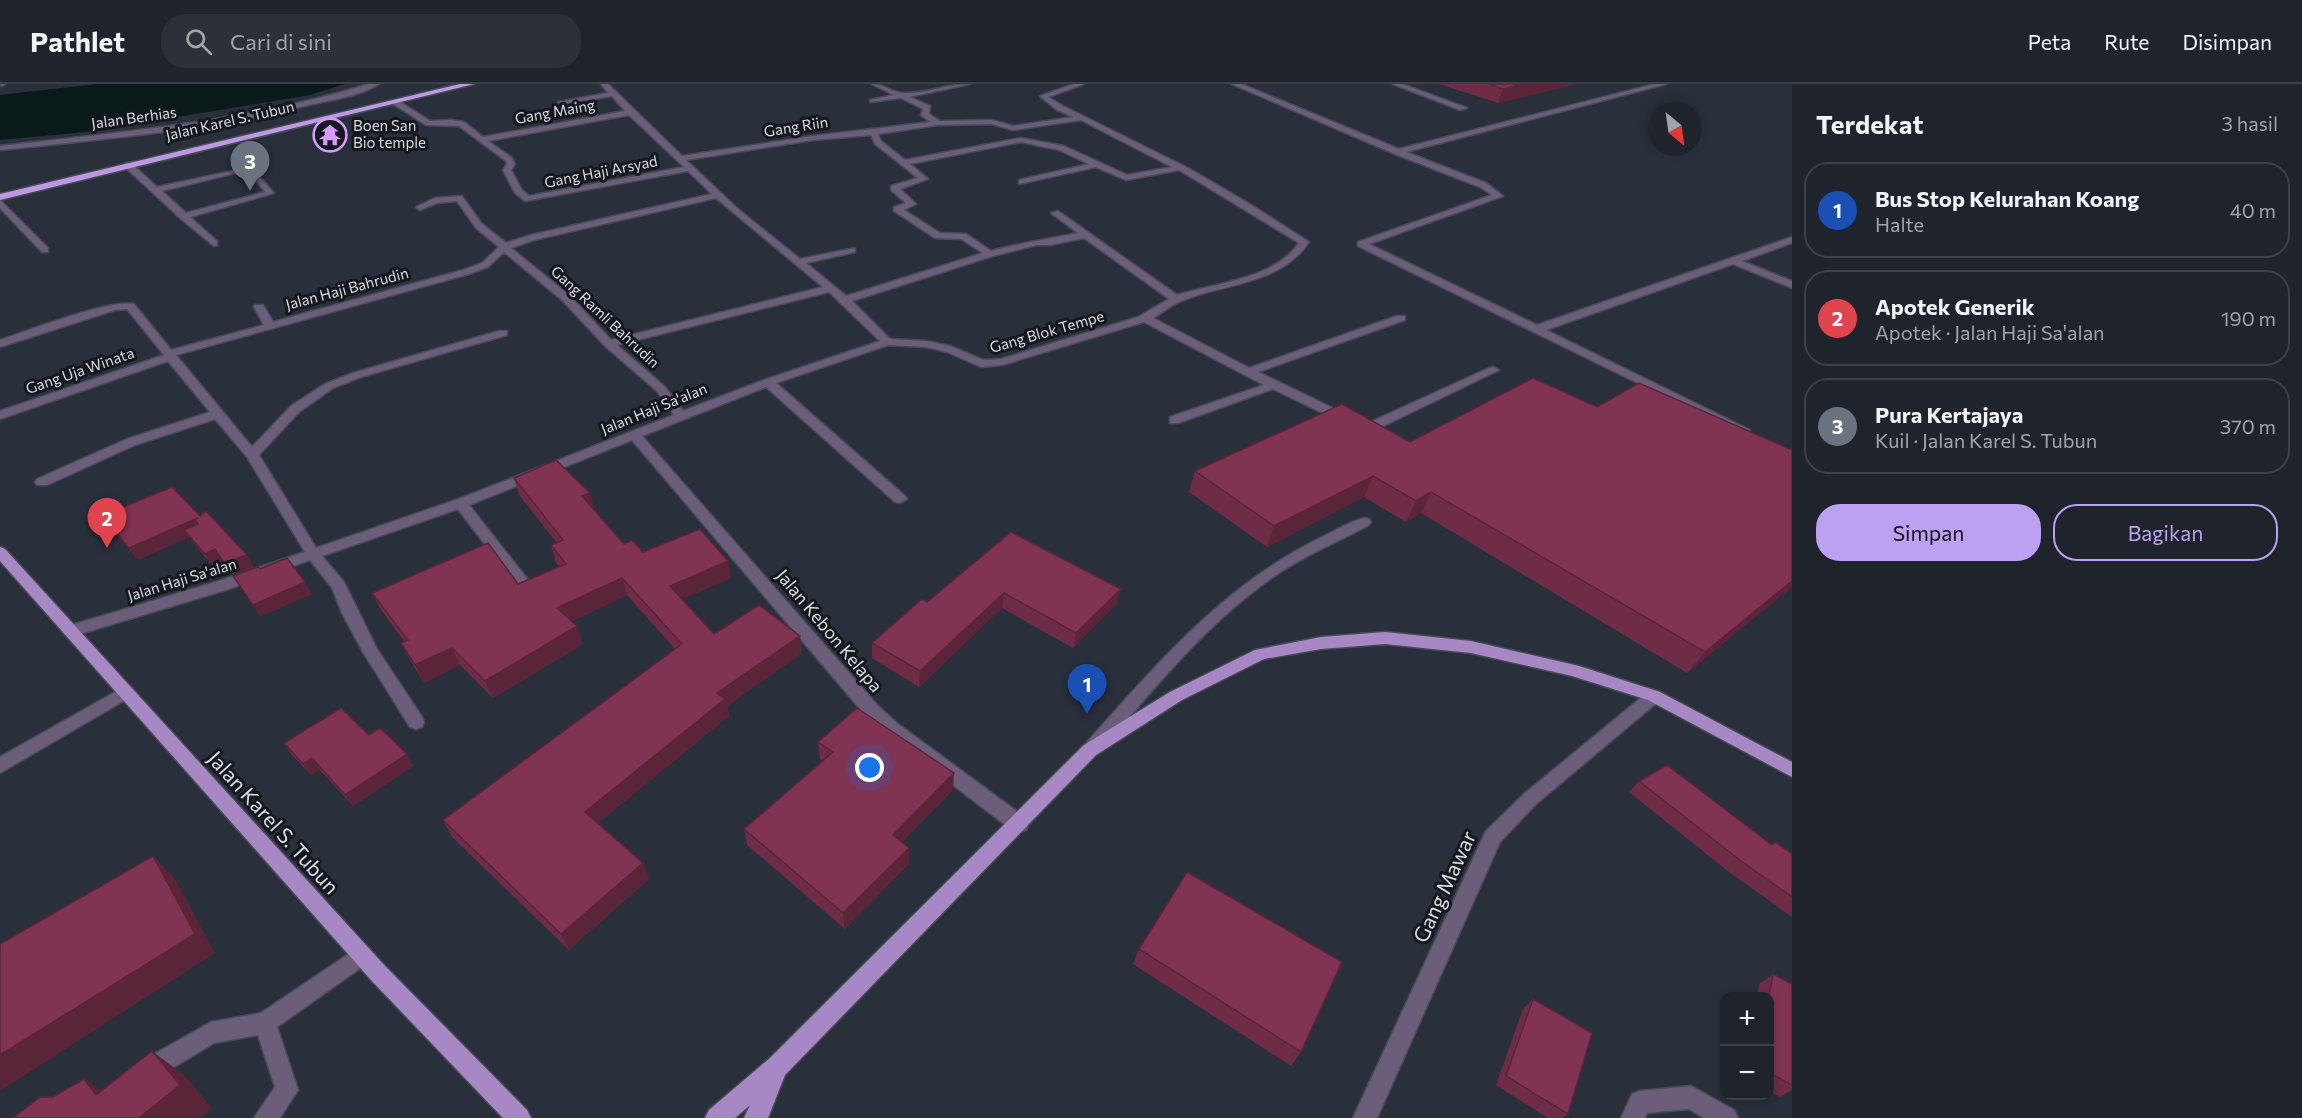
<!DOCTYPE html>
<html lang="id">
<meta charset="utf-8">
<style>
body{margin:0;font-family:Commissioner,sans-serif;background:#2c3038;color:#f1f3f6}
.controls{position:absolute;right:18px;bottom:18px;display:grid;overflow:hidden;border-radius:12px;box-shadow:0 3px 9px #0003}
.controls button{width:54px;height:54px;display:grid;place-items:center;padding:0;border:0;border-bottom:2px solid #3c4148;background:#1f242c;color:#f1f3f6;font:30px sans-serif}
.compass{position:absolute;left:1648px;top:18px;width:54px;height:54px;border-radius:50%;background:#1f242c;box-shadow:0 3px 9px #0003;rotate:151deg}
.you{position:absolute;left:870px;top:684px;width:21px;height:21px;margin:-15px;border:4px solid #fff;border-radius:50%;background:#1a73e8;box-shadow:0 0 0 9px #1a73e833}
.badge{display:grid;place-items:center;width:39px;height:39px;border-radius:50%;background:#bca0f2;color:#fff;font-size:20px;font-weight:700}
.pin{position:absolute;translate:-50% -50px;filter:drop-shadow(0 2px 3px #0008)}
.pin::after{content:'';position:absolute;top:32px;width:21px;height:18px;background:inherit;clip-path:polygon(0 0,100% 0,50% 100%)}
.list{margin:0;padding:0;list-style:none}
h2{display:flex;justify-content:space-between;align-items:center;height:78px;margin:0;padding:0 24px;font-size:26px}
h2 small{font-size:20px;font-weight:400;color:#a1a4a9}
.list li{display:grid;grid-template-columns:39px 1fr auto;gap:18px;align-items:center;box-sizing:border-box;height:96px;margin:0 12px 12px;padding:0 12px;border:2px solid #3c4148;border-radius:24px}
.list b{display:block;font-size:22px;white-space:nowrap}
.list p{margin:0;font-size:20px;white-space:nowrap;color:#a1a4a9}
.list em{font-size:20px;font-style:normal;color:#a1a4a9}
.actions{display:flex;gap:12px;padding:18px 24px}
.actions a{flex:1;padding:14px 0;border:2px solid #bca0f2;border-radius:24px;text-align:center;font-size:21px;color:#bca0f2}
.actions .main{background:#bca0f2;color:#111}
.icon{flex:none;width:33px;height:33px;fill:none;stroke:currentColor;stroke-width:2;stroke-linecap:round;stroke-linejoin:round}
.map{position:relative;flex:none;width:1792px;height:1034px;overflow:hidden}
header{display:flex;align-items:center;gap:36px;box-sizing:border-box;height:84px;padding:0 30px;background:#1f242c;border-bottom:2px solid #3c4148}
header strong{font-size:28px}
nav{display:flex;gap:33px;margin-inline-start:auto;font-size:21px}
.search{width:420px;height:54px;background:#2c3038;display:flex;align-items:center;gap:15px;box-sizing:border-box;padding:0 21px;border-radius:24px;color:#a1a4a9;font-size:22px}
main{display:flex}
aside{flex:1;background:#1f242c}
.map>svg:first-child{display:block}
.water{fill:#0a1a1b}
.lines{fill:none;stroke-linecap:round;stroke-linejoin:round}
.minor-casing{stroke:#454c56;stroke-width:3}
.major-casing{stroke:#454c56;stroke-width:3}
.highway-casing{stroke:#454c56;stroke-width:3}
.minor{fill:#6c5d7a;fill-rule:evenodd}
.major{fill:#a788c5;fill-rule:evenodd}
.highway{fill:#be98e2;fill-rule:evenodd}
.wall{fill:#6e2c47}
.shaded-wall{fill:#5a2439}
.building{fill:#803352;stroke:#5a2439;stroke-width:1.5}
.labels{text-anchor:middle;stroke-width:6;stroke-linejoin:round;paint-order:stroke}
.far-street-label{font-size:15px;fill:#d8dce4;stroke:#15181d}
.far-poi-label{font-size:15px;fill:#d8dce4;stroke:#15181d;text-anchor:start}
.street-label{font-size:18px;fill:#d8dce4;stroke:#15181d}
.near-street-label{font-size:21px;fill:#d8dce4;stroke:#15181d}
</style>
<header>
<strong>Pathlet</strong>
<div class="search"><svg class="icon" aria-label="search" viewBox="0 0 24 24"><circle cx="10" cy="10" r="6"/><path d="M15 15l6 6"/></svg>Cari di sini</div>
<nav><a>Peta</a><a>Rute</a><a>Disimpan</a></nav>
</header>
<main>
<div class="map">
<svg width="1792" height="1034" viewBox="0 0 1792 1034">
<rect width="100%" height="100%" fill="#29303b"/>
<polygon class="water" points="96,0 345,0 310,11 86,48 0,56 0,11"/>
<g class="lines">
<defs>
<g id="minor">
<polygon points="0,0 5,0 2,2"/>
<path d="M369,0H379C360,12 331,16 309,21C208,46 104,55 0,66V62C124,48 249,37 369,0Z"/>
<path d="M601,0H608L682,72L813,52L931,38L921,31L923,25L901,14L870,18V16L894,11L872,0C884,0 892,9 903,9C925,10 948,0 970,0L909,13L930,22L929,30L940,37L992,36L1013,42L1074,33L1057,26L1040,12L1074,0H1084L1048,13L1063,22L1188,84L1248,119L1309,158C1280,201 1224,199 1181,217C1171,221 1162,229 1153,234L1249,284L1397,232H1405V236L1258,288L1366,340L1489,284L1493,283L1499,286L1371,348L1360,347L1273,305L1178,339H1170V333L1264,301L1144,238L1002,281L981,283L947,268L926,263L888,261L776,299L905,412L907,415L900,419L895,418L766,303L642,352L878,622L898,640L1026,734L1028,740L1026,746L1019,748L1012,746L886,650L866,632L632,356L469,421L532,501L534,505L532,509H522L458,425L322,472L344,498L377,565L422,633L424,638L422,643L416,645L410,643L363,568L342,529L332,504L310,476L229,505L70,553L65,551L62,547L65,543L219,497L305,468L247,373L215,335L135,361L47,401H37L35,398L37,395L127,355L210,328L168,277L0,335V327L164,271L127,225L115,226L0,263V256C28,247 109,215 134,220L171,266L264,241L254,223L255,221H263L273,238L463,186L482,179L499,163L476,144L457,117L437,119L420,126L416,123L435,114L462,112L482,140L506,159L531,151L712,110L688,87L525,117L515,109L503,86L507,80L506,77L459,42L426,41L390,18L397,16L430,37L451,36L464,38L483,53L625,27L612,12L562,20L558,18L608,9ZM629,31L684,83L529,112L522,106L511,86L515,80L512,74L488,57ZM1081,36L1172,83L1127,91L1064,62L1021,54L905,76L881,57L878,50L938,41L992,40L1013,46ZM871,51L875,60L918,94L891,102V106L906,119L894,123V127L935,154L961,155L983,169L846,212L806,179L855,168V164L800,175L739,126L686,76L813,56ZM1021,58L1059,66L1089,80L1019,96V100L1096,83L1126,96L1179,86L1299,159C1274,195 1216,199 1177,211L1058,127L1051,129L1078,149C1049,155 1020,159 991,167L966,150L940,149L904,126L916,120L900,105L928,95L910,80ZM716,114L823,203L611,256L570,212L511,164L534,156ZM1084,154L1169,215L1138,233L1001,275L983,276L950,262L926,257L890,255L852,217L993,172L1037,161H1050ZM504,168L562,216L605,262L657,307L674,331L456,416L316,464L259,371L299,328L333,304L361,293L507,251V247H499L353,289L325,300L291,322L252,363L176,271L469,190L488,183ZM829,208L880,257L764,296L683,327L665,303L617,261Z"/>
<polygon points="1232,0 1241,0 1399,65 1655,0 1666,0 1406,68 1486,99 1503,112 1369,160 1537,241 1792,153 1792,159 1742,177 1792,197 1792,204 1733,180 1546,246 1750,346 1748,349 1740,349 1358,162 1358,158 1492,111 1480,103 1395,70"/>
<polygon points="1393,0 1402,0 1467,24 1460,26"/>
<path d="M125,79H131L157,103L251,83L274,109L190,133L217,157V161L214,162L180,134L125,83ZM244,87H249L265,108L186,129L162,107Z"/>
<polygon points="0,116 48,164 48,168 42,168 0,124"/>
<path d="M1364,434L1369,435L1371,438L1369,441C1338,458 1305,471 1276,491C1207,538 1154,605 1100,667L1094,669L1088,667L1085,662L1088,657C1158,579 1222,503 1318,455C1333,448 1348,438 1364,434Z"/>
<polygon points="126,602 132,604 134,608 132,612 0,689 0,673"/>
<polygon points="1654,606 1660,608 1662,612 1660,616 1536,720 1500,758 1377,1034 1353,1034 1486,747 1524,710 1648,608"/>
<polygon points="362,861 369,864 372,871 369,878 277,943 298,1006 280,1034 254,1034 275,1003 258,951 214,959 156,994 148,997 140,994 137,986 140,978 211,938 261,929"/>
<polygon points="1691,1002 1734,1026 1738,1034 1704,1034 1689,1025 1647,1029 1645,1034 1621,1034 1632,1010 1640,1007"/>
</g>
<g id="major">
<polygon points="0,463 5,465 385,882 527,1026 531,1034 503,1034 371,896 0,477"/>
<polygon points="1385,548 1471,557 1579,582 1660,608 1792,678 1792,693 1648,616 1572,592 1471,569 1385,560 1321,565 1264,575 1182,616 1096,671 785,991 768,1034 744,1034 750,1021 735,1034 705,1034 709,1026 770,974 1084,661 1170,608 1255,566 1321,553"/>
</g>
<polygon id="highway" points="460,0 474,0 0,116 0,110"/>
</defs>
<use href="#minor" class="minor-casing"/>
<use href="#major" class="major-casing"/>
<use href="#highway" class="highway-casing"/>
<use href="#minor" class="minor"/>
<use href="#major" class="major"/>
<use href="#highway" class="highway"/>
</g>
<g class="wall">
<polygon points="1439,0 1577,0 1498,19"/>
<polygon points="1597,323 1792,366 1792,503 1687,589 1421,429 1406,438 1364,413 1267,463 1189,408 1195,387 1410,358"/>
<polygon points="514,394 590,409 594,426 624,460 643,468 731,494 682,515 714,550 800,552 802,569 727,622 729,632 598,739 643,779 649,795 569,866 452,753 443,736 675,565 627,511 572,537 583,560 493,614 460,581 424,599 410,576 401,559 404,557 381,526 372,509 518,500 560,483 556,479 551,461 557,459 519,411"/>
<polygon points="102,432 200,432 247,471 254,483 231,490 222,477 213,482 189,453 138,476 111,444"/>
<polygon points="1011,448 1117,520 1073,564 1002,524 919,603 872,574 872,559 927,518"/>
<polygon points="369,651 407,670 413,682 353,722 320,686 311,691 292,671 284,659"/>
<polygon points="818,658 953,706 902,758 909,780 845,845 747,761 744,745 823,677 820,675"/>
<polygon points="1639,697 1792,770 1792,833 1729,788 1629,708"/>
<polygon points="1139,865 1301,968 1291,982 1133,880"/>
<polygon points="1773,890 1792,900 1792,1006 1780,1013 1770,1007 1770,912 1757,912 1759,900"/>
<polygon points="1533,915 1568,1030 1563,1034 1548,1034 1496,1001 1523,925"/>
</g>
<g class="shaded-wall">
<polygon points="1523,0 1577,0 1498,19 1503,5"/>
<polygon points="1373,392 1364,413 1267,463 1274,442"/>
<polygon points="1431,408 1421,429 1406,438 1416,417"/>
<polygon points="590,409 594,426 582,412"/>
<polygon points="198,434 205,445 184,446 189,453 138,476 129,464"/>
<polygon points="215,465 222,477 213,482 205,470"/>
<polygon points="247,471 254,483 231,490 224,479"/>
<polygon points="728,477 731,494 674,519 670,502"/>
<polygon points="622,494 627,511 563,541 557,524"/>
<polygon points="1792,497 1792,503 1687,589 1705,568"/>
<polygon points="305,498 312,510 260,533 253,521"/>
<polygon points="1121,505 1117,520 1073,564 1076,549"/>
<polygon points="1004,509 1002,524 919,603 920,587"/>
<polygon points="577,542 583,560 493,614 485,597"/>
<polygon points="800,552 802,569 727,622 729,632 591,745 585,728 717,609"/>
<polygon points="452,564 460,581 424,599 415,581"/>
<polygon points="407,670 413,682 353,722 345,711"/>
<polygon points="312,674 320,686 311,691 303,680"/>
<polygon points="954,689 953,706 893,768 893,751"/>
<polygon points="909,764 909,780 845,845 843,829"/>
<polygon points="153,772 174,793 215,869 0,1007 0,971"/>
<polygon points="643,779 649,795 569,866 561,850"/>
<polygon points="152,967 184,991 212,1024 200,1034 139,1034"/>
<polygon points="84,995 120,1018 96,1011"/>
</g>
<g class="building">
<polygon points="1489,0 1523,0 1503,5"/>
<polygon points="1533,294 1597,323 1639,299 1792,366 1792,497 1705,568 1431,408 1416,417 1373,392 1274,442 1195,387 1342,320 1410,358"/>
<polygon points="556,376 590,409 582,412 624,460 632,456 643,468 700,445 728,477 670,502 714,550 759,521 800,552 717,609 725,615 585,728 643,779 561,850 443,736 682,560 622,494 557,524 577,542 485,597 452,564 415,581 401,559 408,556 372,509 488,459 518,500 566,480 551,461 563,456 514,394"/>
<polygon points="172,403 200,432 206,427 247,471 224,479 215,465 205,470 184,446 198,440 195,436 198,434 129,464 102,432"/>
<polygon points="1011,448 1121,505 1076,549 1004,509 920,587 872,559 922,515 927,518"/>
<polygon points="287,474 305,498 253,521 233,492 258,483 260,485"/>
<polygon points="341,624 369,651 380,644 407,670 345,711 312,674 303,680 284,659"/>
<polygon points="857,624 954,689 893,751 909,764 843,829 744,745 833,668 818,658"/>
<polygon points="1667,681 1772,761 1775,758 1792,770 1792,813 1741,777 1639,697"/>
<polygon points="153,772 195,850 0,971 0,860"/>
<polygon points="1187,788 1342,878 1301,968 1139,865"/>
<polygon points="1773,890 1792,900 1792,1001 1770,989 1769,912"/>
<polygon points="1533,915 1592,949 1568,1030 1506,992"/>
<polygon points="152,967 180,1001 139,1034 13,1034 40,1013 53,1013 84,995 96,1011"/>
</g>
<defs>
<symbol id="temple-ring" viewBox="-11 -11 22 22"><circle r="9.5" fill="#15181d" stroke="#d89af8" stroke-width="1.5"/><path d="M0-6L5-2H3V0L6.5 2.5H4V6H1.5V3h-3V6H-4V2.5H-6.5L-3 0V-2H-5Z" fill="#d89af8"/></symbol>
</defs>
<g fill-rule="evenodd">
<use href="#temple-ring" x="311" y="32" width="38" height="38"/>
</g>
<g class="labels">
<g class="far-street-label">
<text transform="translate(555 28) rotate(-10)" y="5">Gang Maing</text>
<text transform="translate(134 34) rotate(-8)" y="5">Jalan Berhias</text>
<text transform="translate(230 37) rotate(-13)" y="5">Jalan Karel S. Tubun</text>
<text transform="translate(796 43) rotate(-9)" y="5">Gang Riin</text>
<text transform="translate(601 88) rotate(-11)" y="5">Gang Haji Arsyad</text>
<text transform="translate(347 205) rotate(-15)" y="5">Jalan Haji Bahrudin</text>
<text transform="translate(605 233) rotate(43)" y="5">Gang Ramli Bahrudin</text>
<text transform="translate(1047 248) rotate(-16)" y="5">Gang Blok Tempe</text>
<text transform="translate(80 287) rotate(-19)" y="5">Gang Uja Winata</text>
<text transform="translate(654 325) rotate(-22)" y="5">Jalan Haji Sa'alan</text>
<text transform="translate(182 496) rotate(-17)" y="5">Jalan Haji Sa'alan</text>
</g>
<g class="far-poi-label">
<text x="353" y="47">Boen San<tspan x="353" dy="17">Bio temple</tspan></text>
</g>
<g class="street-label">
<text transform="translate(829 547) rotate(50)" y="6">Jalan Kebon Kelapa</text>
</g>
<g class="near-street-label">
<text transform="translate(273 739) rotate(48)" y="7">Jalan Karel S. Tubun</text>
<text transform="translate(1445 803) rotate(-65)" y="7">Gang Mawar</text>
</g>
</g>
</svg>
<div class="controls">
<button>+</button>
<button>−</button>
</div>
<svg class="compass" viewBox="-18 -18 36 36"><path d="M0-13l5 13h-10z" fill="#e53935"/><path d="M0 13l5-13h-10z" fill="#a1a4a9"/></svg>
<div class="you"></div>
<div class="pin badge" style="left:1087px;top:630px;background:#1a4fb4">1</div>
<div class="pin badge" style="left:107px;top:464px;background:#e0444e">2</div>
<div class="pin badge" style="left:250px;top:107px;background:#6b7280">3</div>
</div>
<aside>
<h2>Terdekat<small>3 hasil</small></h2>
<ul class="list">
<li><span class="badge" style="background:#1a4fb4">1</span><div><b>Bus Stop Kelurahan Koang</b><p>Halte</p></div><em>40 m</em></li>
<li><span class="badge" style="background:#e0444e">2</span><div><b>Apotek Generik</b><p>Apotek · Jalan Haji Sa'alan</p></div><em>190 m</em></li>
<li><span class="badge" style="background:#6b7280">3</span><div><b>Pura Kertajaya</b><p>Kuil · Jalan Karel S. Tubun</p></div><em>370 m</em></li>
</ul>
<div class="actions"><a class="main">Simpan</a><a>Bagikan</a></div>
</aside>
</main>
